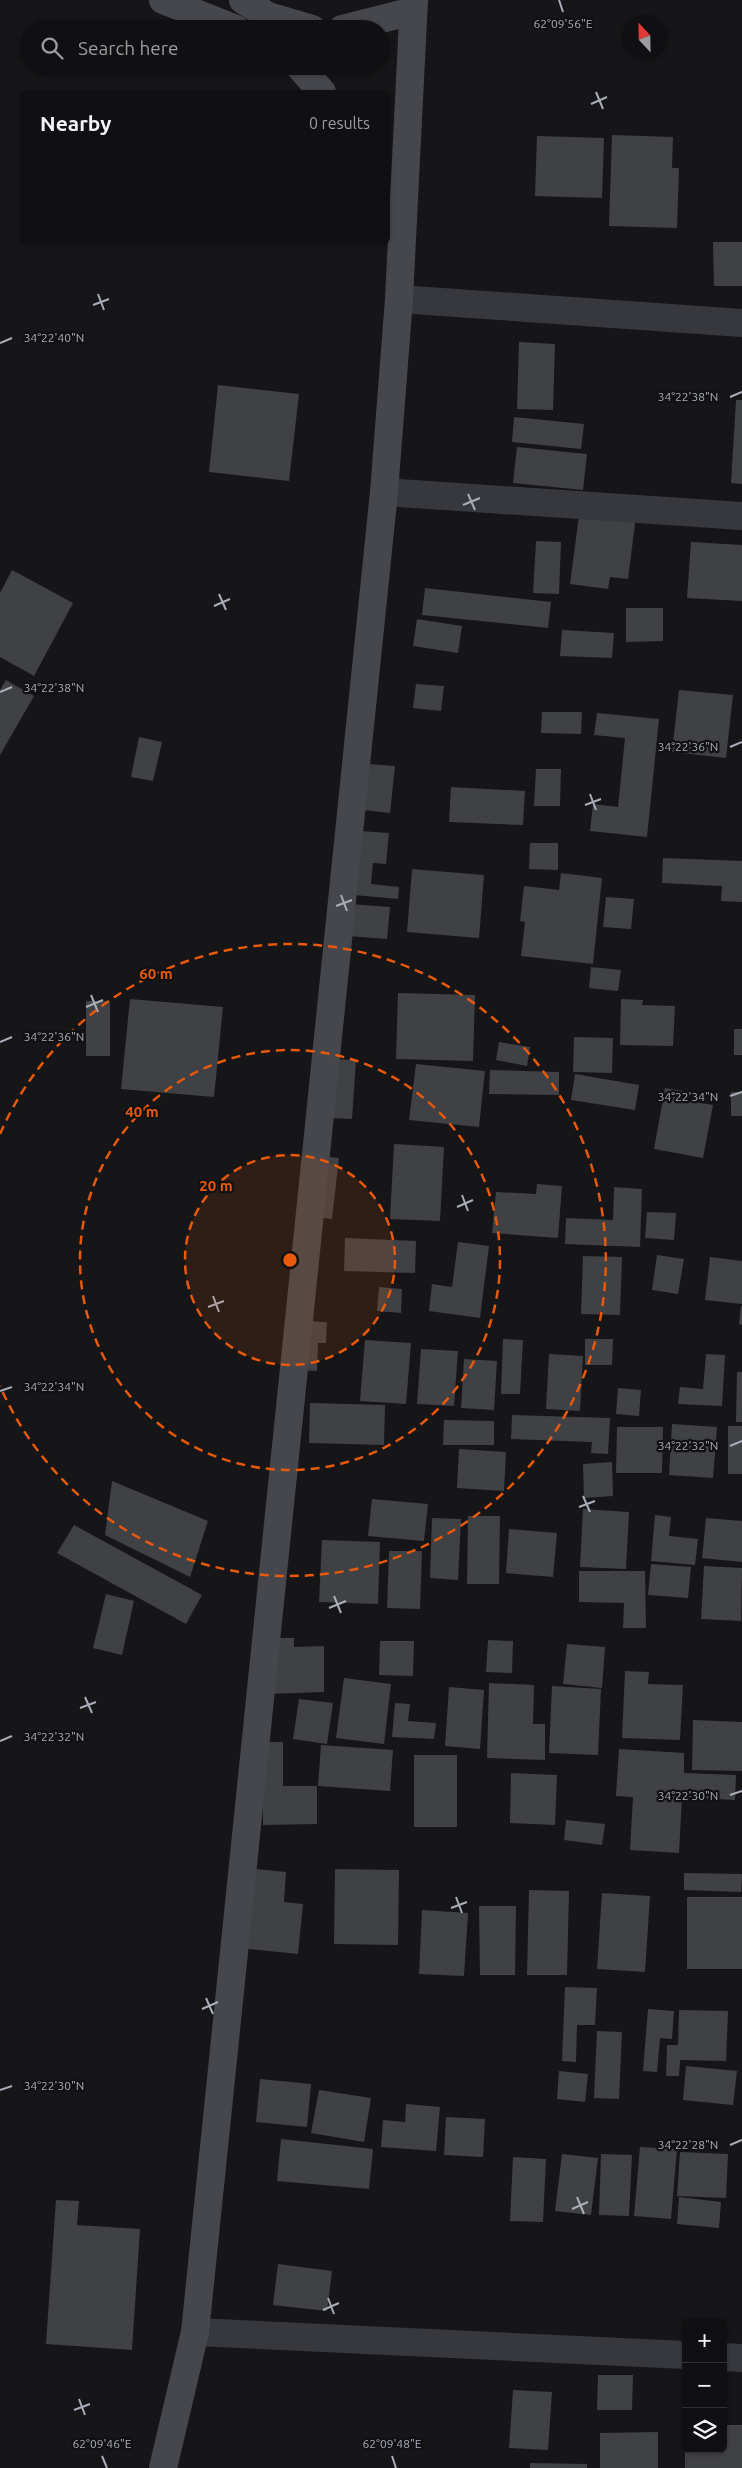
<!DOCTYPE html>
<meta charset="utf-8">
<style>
body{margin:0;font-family:Ubuntu,sans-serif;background:#1e1e20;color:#f1f3f6}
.controls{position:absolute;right:15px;bottom:15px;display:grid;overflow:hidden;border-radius:8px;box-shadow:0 1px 4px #0004}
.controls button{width:45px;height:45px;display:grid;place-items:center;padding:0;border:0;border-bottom:1px solid #303032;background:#101012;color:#f1f3f6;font:25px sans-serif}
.compass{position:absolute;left:622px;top:15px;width:45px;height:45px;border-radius:50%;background:#101012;box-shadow:0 1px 4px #0004;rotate:338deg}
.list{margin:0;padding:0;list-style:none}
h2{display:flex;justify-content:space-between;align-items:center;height:65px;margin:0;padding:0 20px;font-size:21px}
h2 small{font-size:16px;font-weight:400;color:#9c9d9f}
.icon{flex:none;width:28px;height:28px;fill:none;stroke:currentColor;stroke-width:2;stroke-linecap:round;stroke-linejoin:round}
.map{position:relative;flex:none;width:742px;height:2468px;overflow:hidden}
.search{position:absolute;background:#101012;box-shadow:0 1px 4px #0004;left:20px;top:20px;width:370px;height:55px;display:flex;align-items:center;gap:12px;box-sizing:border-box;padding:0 18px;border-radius:28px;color:#9c9d9f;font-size:19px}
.panel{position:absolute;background:#101012;box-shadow:0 1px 4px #0004;left:20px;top:90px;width:370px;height:155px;border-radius:8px}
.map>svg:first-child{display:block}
.building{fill:#404145}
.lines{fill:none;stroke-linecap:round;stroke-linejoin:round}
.street{stroke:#37383d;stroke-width:28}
.secondary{stroke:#45474d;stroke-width:28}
.ticks{fill:none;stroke:#a8adb8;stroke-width:2}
.ring{fill:none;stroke:#e8590c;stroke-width:2.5;stroke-dasharray:9 6}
.ticks-label{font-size:12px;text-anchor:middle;fill:#a8adb8;stroke:#111113;stroke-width:4.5;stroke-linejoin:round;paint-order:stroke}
.centre{fill:#e8590c;stroke:#111113;stroke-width:2.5}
.ring-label{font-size:15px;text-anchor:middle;font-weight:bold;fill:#e8590c;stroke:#111113;stroke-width:4.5;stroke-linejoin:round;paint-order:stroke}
</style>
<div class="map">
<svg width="742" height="2468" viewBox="0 0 742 2468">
<rect width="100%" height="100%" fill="#161618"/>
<g class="building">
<polygon points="612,135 673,137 672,168 679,168 677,228 609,226"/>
<polygon points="537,136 604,138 602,198 535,196"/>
<polygon points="713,242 742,242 742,286 714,286"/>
<polygon points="519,342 555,344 553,410 517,409"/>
<polygon points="218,385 299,394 289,481 209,472"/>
<polygon points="736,400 742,400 742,484 731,483"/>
<polygon points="514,417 584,424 581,449 512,442"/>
<polygon points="517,447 587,454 583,490 513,483"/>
<polygon points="580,508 636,516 628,579 610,577 608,589 570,584"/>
<polygon points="536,541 561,542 559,594 533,593"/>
<polygon points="691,542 742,545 742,601 687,598"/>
<polygon points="12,570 73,603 34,676 0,657 0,593"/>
<polygon points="425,588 551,602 548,628 422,615"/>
<polygon points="626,608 663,608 663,641 626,642"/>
<polygon points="417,619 462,626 458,653 413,646"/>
<polygon points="562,630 614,633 612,658 560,656"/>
<polygon points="6,680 34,696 0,755 0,690"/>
<polygon points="416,684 444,686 441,711 413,708"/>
<polygon points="679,690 733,695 726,758 672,752"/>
<polygon points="542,712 582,712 581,734 541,733"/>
<polygon points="597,713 659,719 647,837 590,831 593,804 618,807 625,738 594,735"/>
<polygon points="139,737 162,742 153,781 131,777"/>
<polygon points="368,764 395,766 390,813 363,810"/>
<polygon points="536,769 561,769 560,806 534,806"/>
<polygon points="451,787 525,791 523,825 449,822"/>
<polygon points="360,831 389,833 386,864 373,863 371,884 399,887 398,899 354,895"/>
<polygon points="530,843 558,843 558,870 529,869"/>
<polygon points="663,858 742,861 742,902 721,901 722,886 662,883"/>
<polygon points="412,869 484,875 479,938 407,932"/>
<polygon points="561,873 602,878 593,964 521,956 525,922 520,921 524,886 559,890"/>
<polygon points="606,897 634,899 631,929 603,927"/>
<polygon points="350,904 390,907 387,939 348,936"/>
<polygon points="591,967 621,970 618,991 589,988"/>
<polygon points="398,993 475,995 473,1061 396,1059"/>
<polygon points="130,999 223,1007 214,1097 121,1089"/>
<polygon points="621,999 643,1000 642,1005 675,1006 673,1046 620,1045"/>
<rect x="86" y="1001" width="24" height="55"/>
<rect x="734" y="1029" width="8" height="26"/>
<polygon points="574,1037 613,1038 612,1073 573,1072"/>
<polygon points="499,1042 530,1047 527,1066 496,1060"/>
<polygon points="330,1059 356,1060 352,1119 327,1118"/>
<polygon points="416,1064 485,1071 479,1127 409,1120"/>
<polygon points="490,1070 559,1072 559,1095 489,1094"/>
<polygon points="575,1074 639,1085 635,1110 571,1100"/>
<polygon points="665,1088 683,1091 681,1100 713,1105 703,1158 654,1149"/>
<rect x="731" y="1092" width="11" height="24"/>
<polygon points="394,1144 444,1147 440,1221 390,1219"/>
<polygon points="312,1155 339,1158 332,1219 304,1216"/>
<polygon points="537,1184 562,1186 558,1238 492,1233 496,1192 536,1194"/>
<polygon points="614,1187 642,1189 640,1247 565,1244 566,1218 613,1220"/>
<polygon points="647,1212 676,1213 674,1240 645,1238"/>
<polygon points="345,1238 416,1241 415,1273 344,1271"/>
<polygon points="458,1242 489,1246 480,1318 429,1311 432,1284 452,1287"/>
<polygon points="657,1255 684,1259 678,1294 652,1290"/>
<polygon points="583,1256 622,1257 620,1315 581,1314"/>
<polygon points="710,1257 742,1261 742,1304 705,1300"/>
<polygon points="379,1287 402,1289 401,1313 377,1311"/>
<polygon points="741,1306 742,1306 742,1325 739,1324"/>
<polygon points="289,1320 327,1322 326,1343 318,1343 317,1371 288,1370"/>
<polygon points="503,1339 523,1340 520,1394 501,1394"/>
<polygon points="585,1339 613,1339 612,1365 585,1365"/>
<polygon points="365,1340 411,1343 406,1404 360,1401"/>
<polygon points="421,1349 458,1351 454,1406 417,1404"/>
<polygon points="549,1354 583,1356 580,1411 546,1409"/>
<polygon points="706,1354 725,1355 722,1406 678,1404 680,1387 703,1389"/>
<polygon points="464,1359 497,1361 494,1410 461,1408"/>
<polygon points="737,1372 742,1372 742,1422 736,1422"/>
<polygon points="618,1388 641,1390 639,1416 616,1414"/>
<polygon points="310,1403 385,1405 384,1445 309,1443"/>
<polygon points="512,1415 610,1418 608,1454 591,1453 592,1442 511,1439"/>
<polygon points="444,1420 494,1421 494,1445 443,1445"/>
<polygon points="672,1424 717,1427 713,1478 669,1475"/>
<rect x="728" y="1426" width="14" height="48"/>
<polygon points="617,1427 663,1427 662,1473 616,1473"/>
<polygon points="459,1449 506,1452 504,1491 457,1488"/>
<polygon points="612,1462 613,1496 584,1498 583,1464"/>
<polygon points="112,1481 208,1521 190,1577 105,1535"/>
<polygon points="372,1499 428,1504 424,1541 368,1536"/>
<polygon points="583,1509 629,1512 626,1569 580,1567"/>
<polygon points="655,1515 671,1517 669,1536 698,1539 695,1565 651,1561"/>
<polygon points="468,1516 500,1516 499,1584 467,1584"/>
<polygon points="432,1518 461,1519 458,1580 430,1578"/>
<polygon points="706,1518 742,1521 742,1562 702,1558"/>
<polygon points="74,1525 202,1595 186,1624 57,1553"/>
<polygon points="509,1529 557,1533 553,1577 506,1573"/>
<polygon points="322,1540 380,1542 378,1604 319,1602"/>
<polygon points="389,1551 422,1551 420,1609 387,1608"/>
<polygon points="651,1564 691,1567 688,1598 648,1595"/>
<polygon points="704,1566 742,1568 741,1621 701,1619"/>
<polygon points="579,1571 645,1571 646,1628 623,1628 624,1603 579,1602"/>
<polygon points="106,1594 134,1601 122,1655 93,1648"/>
<polygon points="268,1638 294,1638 294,1647 324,1646 324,1692 269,1694"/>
<polygon points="488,1640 513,1641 512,1673 486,1672"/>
<polygon points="380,1641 414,1641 413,1676 379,1675"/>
<polygon points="567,1644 605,1647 602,1688 563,1684"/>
<polygon points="625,1671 649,1672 648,1684 683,1685 680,1740 622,1738"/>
<polygon points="344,1678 391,1684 384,1744 336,1738"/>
<polygon points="489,1683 534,1685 533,1724 545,1724 545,1760 487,1758"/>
<polygon points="552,1686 601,1689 598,1755 549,1753"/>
<polygon points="449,1687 484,1690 480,1749 445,1746"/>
<polygon points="299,1699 333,1703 327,1744 293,1739"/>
<polygon points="395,1703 410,1704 408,1721 436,1723 434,1739 392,1737"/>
<polygon points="693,1720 742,1722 742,1771 692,1770"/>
<polygon points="262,1742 283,1742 283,1786 317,1786 317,1824 263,1825"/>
<polygon points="321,1745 393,1750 390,1791 318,1786"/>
<polygon points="619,1749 684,1753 684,1773 736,1775 735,1800 682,1797 679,1853 630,1850 633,1797 616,1796"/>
<rect x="414" y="1755" width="43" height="72"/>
<polygon points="511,1773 557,1775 555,1825 510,1823"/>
<polygon points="566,1820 605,1824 602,1845 564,1840"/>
<polygon points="256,1869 286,1872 284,1902 303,1904 298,1954 248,1949"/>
<polygon points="335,1869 399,1870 398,1945 334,1944"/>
<polygon points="684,1873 742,1874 741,1892 684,1890"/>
<polygon points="529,1890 569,1891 567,1975 527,1975"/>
<polygon points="602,1893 650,1896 645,1972 597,1969"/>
<rect x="687" y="1897" width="55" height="72"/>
<polygon points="479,1906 516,1906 515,1975 480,1975"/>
<polygon points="422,1910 468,1913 464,1976 419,1974"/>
<polygon points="565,1987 597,1988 595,2025 577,2025 576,2062 562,2061"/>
<polygon points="648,2009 674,2011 672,2039 660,2038 657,2072 643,2071"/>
<polygon points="679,2010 728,2011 726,2061 680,2060 679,2076 666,2076 667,2045 678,2045"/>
<polygon points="597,2031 622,2032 619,2099 594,2098"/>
<polygon points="686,2066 737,2071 733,2105 683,2100"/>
<polygon points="559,2071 588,2074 585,2102 557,2099"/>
<polygon points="260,2079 311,2084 307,2127 256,2122"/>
<polygon points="319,2090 371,2098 364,2142 311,2133"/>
<polygon points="406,2104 440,2107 436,2151 381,2147 383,2120 405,2122"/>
<polygon points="446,2117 485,2119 483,2157 444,2155"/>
<polygon points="281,2139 373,2149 369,2189 277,2181"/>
<polygon points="640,2147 677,2149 671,2219 634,2216"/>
<polygon points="680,2152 728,2154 726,2198 677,2196"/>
<polygon points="562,2154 598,2158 591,2215 555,2211"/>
<polygon points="601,2154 632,2155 629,2216 599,2215"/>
<polygon points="513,2157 546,2159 543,2222 510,2221"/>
<polygon points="679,2197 721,2202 719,2228 677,2224"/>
<polygon points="56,2200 79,2201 77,2225 140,2229 132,2350 46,2344"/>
<polygon points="278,2264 332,2271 327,2311 273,2305"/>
<polygon points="598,2375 633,2375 632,2410 597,2410"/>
<polygon points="513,2390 552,2392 548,2450 509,2448"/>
<polygon points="723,2425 742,2425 742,2468 685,2468 685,2449 723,2449"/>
<polygon points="658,2432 658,2468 600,2468 600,2433"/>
<polygon points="530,2463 587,2464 587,2468 530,2468"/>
</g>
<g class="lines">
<g class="street">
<polyline points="399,299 742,323"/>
<polyline points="384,492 742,516"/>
<polyline points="195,2332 686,2355"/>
<polyline points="723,2357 742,2358"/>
</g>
<g class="secondary">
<polyline points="163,0 236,29"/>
<polyline points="243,0 268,16 312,29"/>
<polyline points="342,29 413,11"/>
<polyline points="299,66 322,92"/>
<polyline points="163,2468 195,2332 384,492 399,299 414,0"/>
</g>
</g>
<path class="ticks" d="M559,0L563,12M596,92L603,109M591,104L607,97M98,294L104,310M93,305L109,299M0,343L12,338M730,397L742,392M468,494L475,510M463,505L480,498M219,594L226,610M214,606L230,599M0,692L12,687M730,747L742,742M590,794L596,810M585,805L601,799M341,895L347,911M336,906L352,900M91,995L98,1012M86,1007L103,1000M0,1042L12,1037M730,1096L742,1092M462,1195L468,1211M457,1207L473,1200M213,1296L219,1312M208,1307L224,1301M0,1391L12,1387M730,1446L742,1441M583,1496L590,1512M579,1507L595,1501M334,1596L341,1613M329,1608L346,1601M85,1697L92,1713M80,1708L96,1702M0,1741L12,1736M730,1795L742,1791M456,1897L462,1913M451,1908L467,1902M206,1998L213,2014M202,2009L218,2002M0,2090L12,2086M730,2145L742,2140M577,2197L584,2214M572,2209L588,2202M328,2298L334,2314M323,2310L339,2303M79,2399L85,2415M74,2410L90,2404M102,2456L107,2468M392,2456L396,2468"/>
<circle cx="290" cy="1260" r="105" fill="#e8590c" fill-opacity=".12"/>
<g class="ring">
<circle cx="290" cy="1260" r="105"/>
<circle cx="290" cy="1260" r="210"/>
<path d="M0 1134A316 316 0 1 1 0 1386"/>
</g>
<g class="ticks-label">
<text x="563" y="28">62°09'56"E</text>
<text x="54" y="342">34°22'40"N</text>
<text x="688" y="401">34°22'38"N</text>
<text x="54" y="692">34°22'38"N</text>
<text x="688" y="751">34°22'36"N</text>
<text x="54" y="1041">34°22'36"N</text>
<text x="688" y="1101">34°22'34"N</text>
<text x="54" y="1391">34°22'34"N</text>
<text x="688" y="1450">34°22'32"N</text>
<text x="54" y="1741">34°22'32"N</text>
<text x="688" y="1800">34°22'30"N</text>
<text x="54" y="2090">34°22'30"N</text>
<text x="688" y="2149">34°22'28"N</text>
<text x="102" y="2448">62°09'46"E</text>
<text x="392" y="2448">62°09'48"E</text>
</g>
<circle cx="290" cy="1260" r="8" class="centre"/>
<g class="ring-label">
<text x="156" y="979">60 m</text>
<text x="142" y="1117">40 m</text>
<text x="216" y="1191">20 m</text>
</g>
</svg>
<div class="controls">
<button>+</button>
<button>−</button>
<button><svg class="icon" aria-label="layers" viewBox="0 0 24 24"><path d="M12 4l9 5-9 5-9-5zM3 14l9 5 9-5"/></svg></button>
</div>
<svg class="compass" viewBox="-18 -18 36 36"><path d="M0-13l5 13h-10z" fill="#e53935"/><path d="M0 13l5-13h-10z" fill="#9c9d9f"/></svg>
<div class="search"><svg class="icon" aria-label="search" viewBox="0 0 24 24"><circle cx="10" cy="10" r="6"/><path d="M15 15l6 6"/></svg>Search here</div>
<section class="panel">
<h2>Nearby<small>0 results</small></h2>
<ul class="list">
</ul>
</section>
</div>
